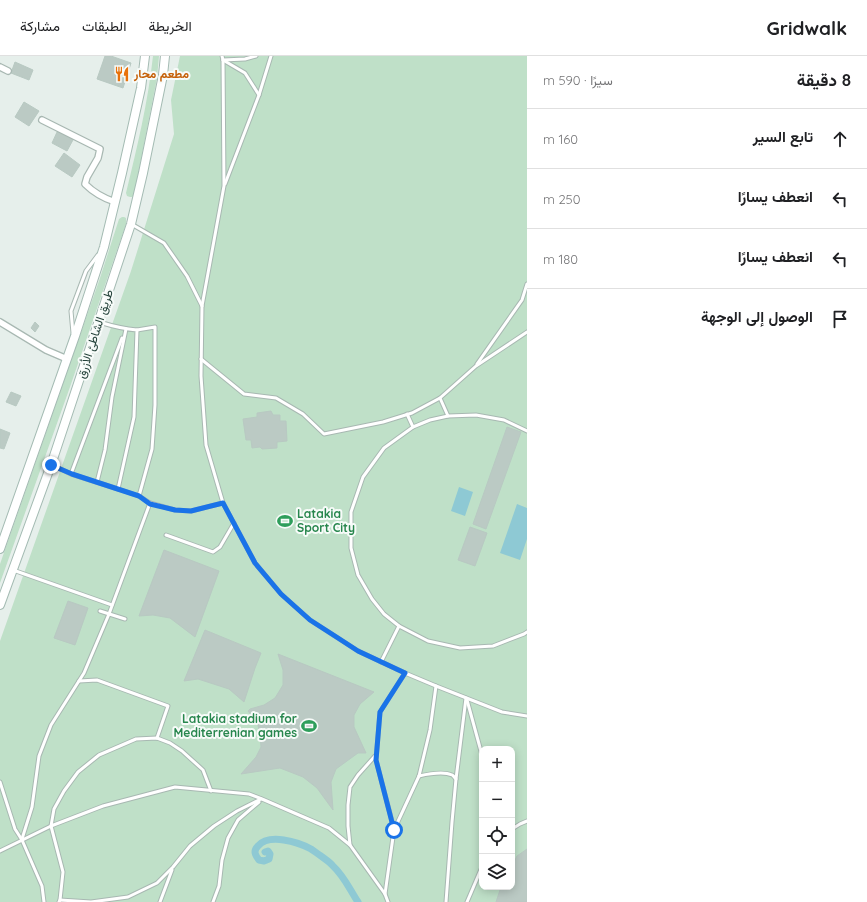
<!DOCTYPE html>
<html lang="ar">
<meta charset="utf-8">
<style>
body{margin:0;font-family:Quicksand,Vazirmatn,sans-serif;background:#f6f6f6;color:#202124;direction:rtl}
.controls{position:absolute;right:12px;bottom:12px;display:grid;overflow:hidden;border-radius:8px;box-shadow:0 2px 10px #0003}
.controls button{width:36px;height:36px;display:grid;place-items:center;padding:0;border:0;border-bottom:1px solid #e0e0e0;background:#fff;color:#202124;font:20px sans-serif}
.stop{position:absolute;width:12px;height:12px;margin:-9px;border:3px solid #1a73e8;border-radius:50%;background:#fff}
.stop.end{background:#1a73e8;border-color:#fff;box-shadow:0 1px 4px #0008}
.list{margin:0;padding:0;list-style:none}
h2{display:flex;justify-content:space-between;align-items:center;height:52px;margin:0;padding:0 16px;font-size:17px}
h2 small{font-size:13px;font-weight:400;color:#757577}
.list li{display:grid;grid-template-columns:26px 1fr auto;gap:12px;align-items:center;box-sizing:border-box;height:60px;padding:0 16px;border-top:1px solid #e0e0e0}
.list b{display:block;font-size:15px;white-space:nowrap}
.list em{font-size:13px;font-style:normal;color:#757577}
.icon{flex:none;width:22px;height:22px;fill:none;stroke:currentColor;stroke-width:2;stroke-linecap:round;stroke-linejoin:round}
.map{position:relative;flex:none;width:527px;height:846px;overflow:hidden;direction:ltr}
header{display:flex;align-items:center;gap:24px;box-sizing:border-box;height:56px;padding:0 20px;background:#fff;border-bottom:1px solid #e0e0e0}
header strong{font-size:19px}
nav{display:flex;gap:22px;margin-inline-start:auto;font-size:14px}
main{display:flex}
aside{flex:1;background:#fff}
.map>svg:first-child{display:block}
.green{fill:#bfe0c8;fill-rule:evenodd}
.water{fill:#8ec9d4}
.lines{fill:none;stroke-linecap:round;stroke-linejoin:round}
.canal{stroke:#8ec9d4;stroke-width:7}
.building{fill:#bbcac4;stroke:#b8c9c2}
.service-casing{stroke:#a8b8b2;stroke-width:5}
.minor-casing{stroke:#a8b8b2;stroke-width:8}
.secondary-casing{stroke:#a4bbb3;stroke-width:10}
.service{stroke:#fff;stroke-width:3}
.minor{stroke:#fff;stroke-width:5.5}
.secondary{stroke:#fff;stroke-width:8}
.route{stroke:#1a73e8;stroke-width:5}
.labels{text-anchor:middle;stroke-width:4;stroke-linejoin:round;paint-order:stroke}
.food-label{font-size:12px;font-weight:bold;fill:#c56008;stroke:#f7fbf9;text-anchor:start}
.street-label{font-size:12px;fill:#24423a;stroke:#f7fbf9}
.leisure-label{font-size:12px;font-weight:bold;fill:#27864d;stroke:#f7fbf9;text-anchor:start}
</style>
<header>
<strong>Gridwalk</strong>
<nav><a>الخريطة</a><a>الطبقات</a><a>مشاركة</a></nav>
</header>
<main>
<aside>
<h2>8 دقيقة<small>سيرًا · 590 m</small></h2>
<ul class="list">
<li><svg class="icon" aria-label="ahead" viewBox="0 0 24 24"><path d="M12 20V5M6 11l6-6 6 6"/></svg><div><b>تابع السير</b></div><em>160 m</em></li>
<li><svg class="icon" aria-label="left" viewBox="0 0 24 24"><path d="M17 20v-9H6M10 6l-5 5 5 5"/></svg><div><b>انعطف يسارًا</b></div><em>250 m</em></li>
<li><svg class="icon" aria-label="left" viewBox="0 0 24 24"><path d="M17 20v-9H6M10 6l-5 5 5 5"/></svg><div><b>انعطف يسارًا</b></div><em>180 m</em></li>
<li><svg class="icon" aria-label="arrive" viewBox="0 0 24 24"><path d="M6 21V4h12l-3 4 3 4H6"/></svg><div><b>الوصول إلى الوجهة</b></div></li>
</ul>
</aside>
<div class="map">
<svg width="527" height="846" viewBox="0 0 527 846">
<rect width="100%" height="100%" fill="#e6efeb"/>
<g class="green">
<path d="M153,0H159L157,22L134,139L132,141H130L127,140L126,137C137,92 148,46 153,0Z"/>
<path d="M180,0H527V846H0V585L131,215L174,78L171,44ZM482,693H512V831H482Z"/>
<polygon points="122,161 124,161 126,162 126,168 70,331 0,527 0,508 100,222 119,163"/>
</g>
<g class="water">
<polygon points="459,431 473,436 465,460 451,455"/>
<polygon points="517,448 527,452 527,483 520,504 500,497"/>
</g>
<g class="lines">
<path class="canal" d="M265,796L268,795L270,798L269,803L264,805L259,804C255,799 253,795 258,790C269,777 298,786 311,793C314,795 318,798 321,800C325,803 330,806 333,810C344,820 350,834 358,846"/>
</g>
<g class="building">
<polygon points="105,0 111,0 131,7 123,32 97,23"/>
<polygon points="15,6 33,14 29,24 11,17"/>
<polygon points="24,46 39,55 29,70 15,61"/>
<polygon points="58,74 74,82 67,95 52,87"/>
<polygon points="64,97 80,109 72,121 55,110"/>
<polygon points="35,266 39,270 35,276 31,272"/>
<polygon points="11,336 21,340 16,350 6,346"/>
<polygon points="271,355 273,359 280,359 280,365 286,365 287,385 277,386 277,392 262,393 260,391 252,392 251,384 246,384 243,363 257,361 257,357"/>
<polygon points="507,371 521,376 486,473 473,468"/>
<polygon points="0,373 10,377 4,393 0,392"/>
<polygon points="470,471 487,477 475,510 458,504"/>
<polygon points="164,494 219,515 195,581 170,562 153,559 139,560"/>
<polygon points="68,545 88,552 75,589 54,582"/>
<polygon points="205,574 261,597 255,612 244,646 229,633 198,623 184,625"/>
<polygon points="278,598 374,636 360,648 354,659 354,671 366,697 358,697 336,713 331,726 333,754 317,732 303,721 280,712 241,718 256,701 261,691 260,679 258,669 252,660 248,655 250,653 264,649 275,642 283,629 283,614"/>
<polygon points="527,793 527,846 496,846 501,831 512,831 512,810 517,800"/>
</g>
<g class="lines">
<defs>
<g id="service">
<polyline points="222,0 223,4 224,130 202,250 201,320 206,389 223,447 255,507 281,538 310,564 358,595 405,617 436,630 502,656 527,660"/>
<polyline points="223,4 245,17 259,39"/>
<polyline points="223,4 245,3 256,0"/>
<polyline points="225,128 259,39 271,0"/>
<polyline points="133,169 164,187 187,220 202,250"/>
<polyline points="137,274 155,271 155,349 152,393 139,440"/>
<polyline points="73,277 71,255 86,215 98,199"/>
<polyline points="201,303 244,338 276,342 303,358 324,378 383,366 412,357 440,342 476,310 527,276"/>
<polyline points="477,308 522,244 527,228"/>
<polyline points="440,342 448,360"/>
<polyline points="407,358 413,371"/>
<polyline points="527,375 504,364 476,359 448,360 430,364 413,371 384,392 363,421 351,456 351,492 358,519 372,543 384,558 399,570 428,585 460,592 493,590 524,578 527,576"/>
<path d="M52,409L71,418L118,433L134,361L137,274C124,273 112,270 99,266"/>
<polyline points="71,418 122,282"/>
<polyline points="97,426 105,394 112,341 126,273"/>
<polyline points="150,447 175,454 191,455 223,447"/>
<polyline points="166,479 213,496 220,491 234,467"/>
<polyline points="13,514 112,549"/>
<polyline points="100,555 125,563"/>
<polyline points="381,606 399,570"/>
<polyline points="79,625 97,624 168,650 157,682"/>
<polyline points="467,644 482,699"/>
<path d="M419,720C428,718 443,715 452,719C453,719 455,722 456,723L452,766L446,846"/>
<polyline points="456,723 466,642"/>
<polyline points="0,726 15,773 22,784 42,830 44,846"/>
<polyline points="394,773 376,704 380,656 405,617"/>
<polyline points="512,773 520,768 527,765"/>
<polyline points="22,783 32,751 39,700 51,669 84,617 109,558 150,447 139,440 118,433"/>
<polyline points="350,789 348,770 348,749 350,731 358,719 375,700"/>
<polyline points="0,795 51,770 103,750 175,731 249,738 262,743 329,772 350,789 385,838 388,846"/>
<polyline points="385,838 394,774 419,720 430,674 436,630"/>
<polyline points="60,844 91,846 128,841 157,827 173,811 190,790 214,770 237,755 261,743"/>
<polyline points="59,846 60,844 63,816 51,770 54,753 64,735 78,716 99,699 136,683 157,682 170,687 182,695 203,714 211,735"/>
<polyline points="160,846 172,814"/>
<polyline points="213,846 219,830 222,804 228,782 238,764 259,746"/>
<polyline points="467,846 482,811"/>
</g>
<g id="minor">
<polyline points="0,11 8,15"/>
<path d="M42,64L100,93L98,102L87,121L85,128C94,137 103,142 115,146"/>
<polyline points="0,266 46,294 67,303"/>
</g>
<g id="secondary">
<polyline points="0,493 75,280 104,191 122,117 141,32 145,0"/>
<polyline points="0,549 51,409 131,168 143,117 163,19 165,0"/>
</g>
</defs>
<use href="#service" class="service-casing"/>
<use href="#minor" class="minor-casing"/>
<use href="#secondary" class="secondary-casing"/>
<use href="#service" class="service"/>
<use href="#minor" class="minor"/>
<use href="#secondary" class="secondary"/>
</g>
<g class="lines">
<polyline class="route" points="51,409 72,418 139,440 150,448 175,454 191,455 223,447 255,507 281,538 310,564 338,582 358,595 405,617 380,656 376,704 394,774"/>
</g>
<defs>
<symbol id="restaurant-bare" viewBox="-9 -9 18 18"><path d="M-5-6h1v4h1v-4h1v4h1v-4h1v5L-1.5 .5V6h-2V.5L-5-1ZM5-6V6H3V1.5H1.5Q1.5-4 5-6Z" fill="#e8710a" stroke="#f7fbf9" stroke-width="2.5" paint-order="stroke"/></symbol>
<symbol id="stadium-bare" viewBox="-9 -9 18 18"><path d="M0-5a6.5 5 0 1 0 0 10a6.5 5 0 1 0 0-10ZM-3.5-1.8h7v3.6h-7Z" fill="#2e9e5b" stroke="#f7fbf9" stroke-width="2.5" paint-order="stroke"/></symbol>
</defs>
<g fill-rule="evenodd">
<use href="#restaurant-bare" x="111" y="7" width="22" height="22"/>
<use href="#stadium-bare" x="274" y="454" width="22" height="22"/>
<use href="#stadium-bare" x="298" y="659" width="22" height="22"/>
</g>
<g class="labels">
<g class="food-label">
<text x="134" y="22">مطعم محار</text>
</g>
<g class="street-label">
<text transform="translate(95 278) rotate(-72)" y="4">طريق الشاطئ الأزرق</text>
</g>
<g class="leisure-label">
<text x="297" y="462">Latakia<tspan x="297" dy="14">Sport City</tspan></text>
<text x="297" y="667" text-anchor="end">Latakia stadium for<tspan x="297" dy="14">Mediterrenian games</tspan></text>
</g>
</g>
</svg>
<div class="controls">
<button>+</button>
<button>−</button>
<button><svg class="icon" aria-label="locate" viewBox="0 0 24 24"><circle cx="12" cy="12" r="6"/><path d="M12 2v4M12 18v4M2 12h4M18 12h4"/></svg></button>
<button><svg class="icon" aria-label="layers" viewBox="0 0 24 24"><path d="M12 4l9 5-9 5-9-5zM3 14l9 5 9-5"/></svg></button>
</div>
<div class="stop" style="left:394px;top:774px"></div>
<div class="stop end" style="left:51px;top:409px"></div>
</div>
</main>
